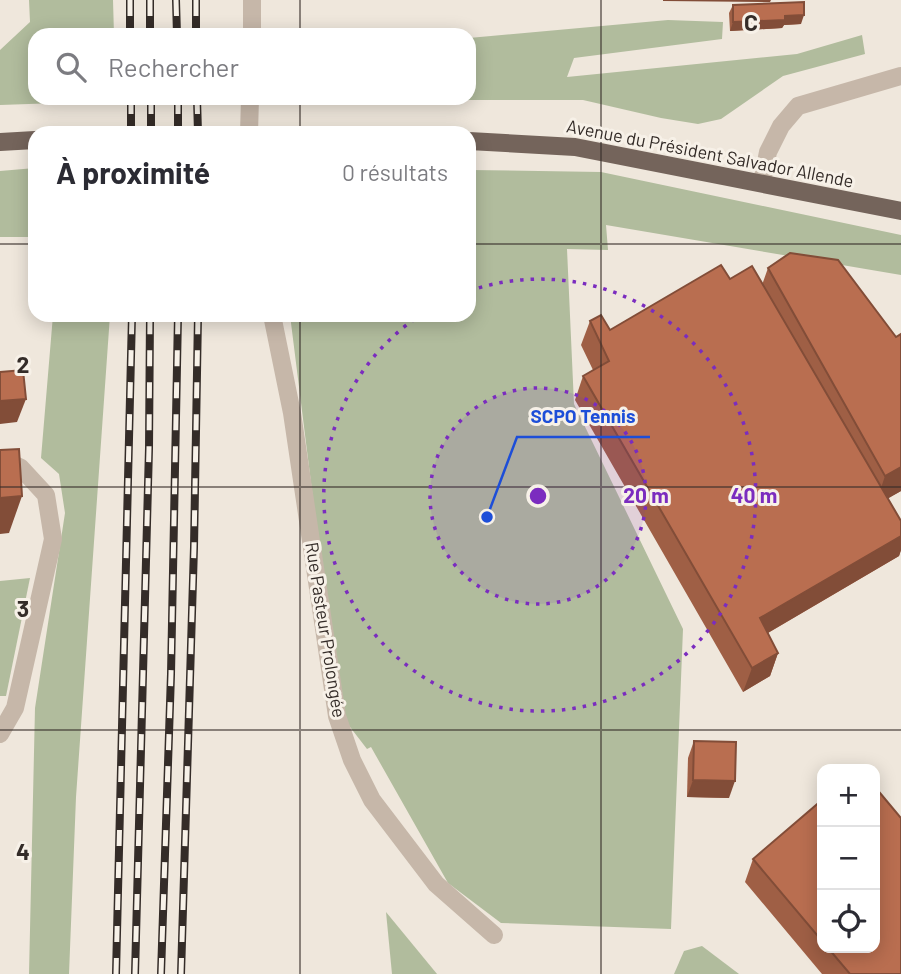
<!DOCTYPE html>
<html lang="fr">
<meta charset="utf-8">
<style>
body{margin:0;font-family:Barlow,sans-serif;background:#f2f2f3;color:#2b2b33}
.controls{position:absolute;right:21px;bottom:21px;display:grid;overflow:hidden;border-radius:14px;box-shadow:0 4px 18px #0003}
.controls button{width:63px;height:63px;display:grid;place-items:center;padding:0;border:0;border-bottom:2px solid #e1e1e2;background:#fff;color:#2b2b33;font:35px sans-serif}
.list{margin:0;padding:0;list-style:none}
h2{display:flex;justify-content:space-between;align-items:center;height:91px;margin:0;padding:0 28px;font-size:30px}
h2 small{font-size:23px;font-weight:400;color:#7c7c81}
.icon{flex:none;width:38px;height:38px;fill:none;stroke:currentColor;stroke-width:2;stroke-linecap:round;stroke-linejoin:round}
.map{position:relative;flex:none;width:901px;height:974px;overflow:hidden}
.search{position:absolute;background:#fff;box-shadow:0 4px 18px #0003;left:28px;top:28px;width:448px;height:77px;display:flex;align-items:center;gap:18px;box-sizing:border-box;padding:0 24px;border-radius:21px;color:#7c7c81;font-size:26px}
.panel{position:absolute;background:#fff;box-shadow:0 4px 18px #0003;left:28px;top:126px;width:448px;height:196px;border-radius:21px}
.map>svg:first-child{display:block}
.green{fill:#b1bc9d}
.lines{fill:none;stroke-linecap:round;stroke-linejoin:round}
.minor{stroke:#c6b7a9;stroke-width:18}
.major{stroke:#74645b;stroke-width:18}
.rail-casing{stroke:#342c28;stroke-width:8}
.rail{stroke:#f7f1e8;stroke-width:5;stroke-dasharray:16;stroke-linecap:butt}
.wall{fill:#9f5f45}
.shaded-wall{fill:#824d38}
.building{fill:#b96e50;stroke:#824d38;stroke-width:2}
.grid{fill:none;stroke:#342c28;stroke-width:2;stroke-opacity:0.55}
.ring{fill:none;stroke:#7b2cbf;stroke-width:3.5;stroke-dasharray:3.5 7}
.labels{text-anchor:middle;stroke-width:6;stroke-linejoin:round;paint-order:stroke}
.street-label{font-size:18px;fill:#342c28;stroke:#f7f1e8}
.grid-label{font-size:23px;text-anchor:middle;font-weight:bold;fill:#342c28;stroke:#f7f1e8;stroke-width:6;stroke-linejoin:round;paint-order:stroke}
.centre{fill:#7b2cbf;stroke:#f7f1e8;stroke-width:3.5}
.ring-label{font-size:21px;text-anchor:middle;font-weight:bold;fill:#7b2cbf;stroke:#f7f1e8;stroke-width:6;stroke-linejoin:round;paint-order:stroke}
.leader{fill:none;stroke:#1d4ed8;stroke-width:2.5}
.callout-dot{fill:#1d4ed8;stroke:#f7f1e8;stroke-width:2.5}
.callout-label{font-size:19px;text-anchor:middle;font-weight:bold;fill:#1d4ed8;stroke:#f7f1e8;stroke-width:6;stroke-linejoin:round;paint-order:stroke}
</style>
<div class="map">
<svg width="901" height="974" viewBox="0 0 901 974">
<rect width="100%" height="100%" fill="#efe7dc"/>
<g class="green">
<polygon points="29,0 113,0 114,35 35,35 35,98 86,98 86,102 0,105 0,50 30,22"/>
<polygon points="668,20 723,22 722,39 574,58 567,77 797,54 862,35 865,54 783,76 721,119 698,124 661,118 583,100 272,100 469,98 469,38"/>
<polygon points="35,168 35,237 0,237 0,171"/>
<polygon points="469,170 601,172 901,235 901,275 606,225 608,250 567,249 574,404 683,629 671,929 501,923 448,883 371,747 367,749 340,714 290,315 469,315"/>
<polygon points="53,315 110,315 76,797 69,974 29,974 35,708 65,513 59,474 41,458"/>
<polygon points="30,578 6,696 0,696 0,581"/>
<polygon points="386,912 437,974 392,974"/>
<polygon points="702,946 739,974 674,974 684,951"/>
</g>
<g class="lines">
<g class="minor">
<polyline points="252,35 252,0"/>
<polyline points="249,133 250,98"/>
<polyline points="762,182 768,152 781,126 798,106 901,76"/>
<polyline points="272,315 292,413 337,716 352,760 372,800 436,884 494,935"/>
<polyline points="0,458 21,468 46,495 53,539 15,708 0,734"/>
</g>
<g class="major">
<polyline points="469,141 575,147 901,211"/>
<polyline points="0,142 35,140"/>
</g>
<defs>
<g id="rail">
<polyline points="130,0 130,35"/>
<polyline points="150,0 150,35"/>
<polyline points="176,0 177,35"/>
<polyline points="196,0 196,35"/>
<polyline points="131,98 131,133"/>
<polyline points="151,98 151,133"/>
<polyline points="178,98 178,133"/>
<polyline points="197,98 198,133"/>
<polyline points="116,974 132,315"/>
<polyline points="135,974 149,448 150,315"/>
<polyline points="161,974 171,674 178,315"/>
<polyline points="181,974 194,547 198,315"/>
</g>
</defs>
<use href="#rail" class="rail-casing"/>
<use href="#rail" class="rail"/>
</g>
<g class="wall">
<polygon points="733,5 801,24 784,25 782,28 730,31 729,13"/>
<polygon points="768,268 896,337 901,334 901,491 888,498 901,521 901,550 899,556 768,633 778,653 770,676 743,692 575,400 583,376 593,370 581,345 590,321 610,330 730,279 762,285"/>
<polygon points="694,741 729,798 687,797 688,758"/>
<polygon points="822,800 822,948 875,948 901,974 822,974 745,882 753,859"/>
</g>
<g class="shaded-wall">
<polygon points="663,0 771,0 770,2 663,1"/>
<polygon points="804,15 801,24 784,25 782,28 730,31 733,22 785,16"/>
<polygon points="26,399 17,422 0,424 0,401"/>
<polygon points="901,467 901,491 875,506 885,476"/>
<polygon points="22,496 9,533 0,534 0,498"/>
<polygon points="901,536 901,550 899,556 752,642 760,618"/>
<polygon points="778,653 770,676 743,692 752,668"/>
<polygon points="693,780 735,781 729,798 687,797"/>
</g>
<g class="building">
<polygon points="804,2 804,15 785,16 785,20 733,22 733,5"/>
<polygon points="790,253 838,260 896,337 901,334 901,467 885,476 768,268"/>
<polygon points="721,265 730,279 752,266 901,521 901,536 760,618 778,653 752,668 583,376 609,361 590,321 601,315 610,330"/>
<polygon points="23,370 26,399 0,401 0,372"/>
<polygon points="19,449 22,496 0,498 0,450"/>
<polygon points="694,741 736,742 735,781 693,780"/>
<polygon points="875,787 901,818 901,974 850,974 828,948 875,948"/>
<polygon points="822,800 822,941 753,859"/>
</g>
<path class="grid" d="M300,0V35M601,0V974M300,98V133M0,244H35M469,244H901M300,315V974M0,487H901M0,730H901"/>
<circle cx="538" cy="496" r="108" fill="#7b2cbf" fill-opacity=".12"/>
<g class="ring">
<circle cx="538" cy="496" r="108"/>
<path d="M469 291A216 216 0 1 1 419 316"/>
</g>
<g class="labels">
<g class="street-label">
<text transform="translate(710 154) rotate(11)" y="6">Avenue du Président Salvador Allende</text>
<text transform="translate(325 630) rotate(81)" y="6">Rue Pasteur Prolongée</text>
</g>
</g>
<g class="grid-label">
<text x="751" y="31">C</text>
<text x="23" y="373">2</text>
<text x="23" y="617">3</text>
<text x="23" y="860">4</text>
</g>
<circle cx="538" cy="496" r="10" class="centre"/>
<g class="ring-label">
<text x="646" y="503">20 m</text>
<text x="754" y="503">40 m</text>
</g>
<path class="leader" d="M487 517L517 437H650"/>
<circle class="callout-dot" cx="487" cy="517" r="7"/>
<g class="callout-label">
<text x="583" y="423">SCPO Tennis</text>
</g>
</svg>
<div class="controls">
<button>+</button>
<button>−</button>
<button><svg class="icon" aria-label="locate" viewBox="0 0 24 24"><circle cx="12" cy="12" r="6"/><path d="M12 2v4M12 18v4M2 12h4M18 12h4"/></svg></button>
</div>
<div class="search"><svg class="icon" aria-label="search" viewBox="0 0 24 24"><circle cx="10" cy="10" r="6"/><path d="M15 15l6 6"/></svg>Rechercher</div>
<section class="panel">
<h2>À proximité<small>0 résultats</small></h2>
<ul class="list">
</ul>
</section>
</div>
